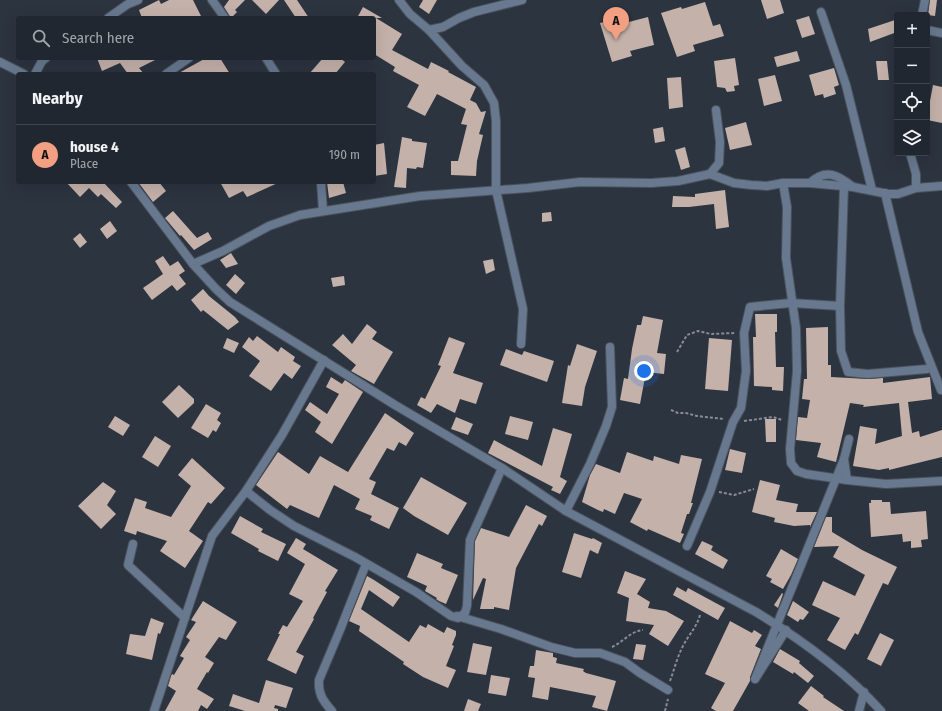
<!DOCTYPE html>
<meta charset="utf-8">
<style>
body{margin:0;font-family:"Fira Sans Condensed",sans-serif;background:#2d333c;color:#f1f3f6}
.controls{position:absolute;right:12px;top:12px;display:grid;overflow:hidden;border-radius:4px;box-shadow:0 4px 16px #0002}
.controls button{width:36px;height:36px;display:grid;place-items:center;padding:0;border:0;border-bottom:1px solid #3e444c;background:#212730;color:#f1f3f6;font:20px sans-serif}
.you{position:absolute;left:644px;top:371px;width:14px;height:14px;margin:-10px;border:3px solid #fff;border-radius:50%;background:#1a73e8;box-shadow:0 0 0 6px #1a73e833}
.badge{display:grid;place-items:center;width:26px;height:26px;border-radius:50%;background:#f2a081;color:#111;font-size:13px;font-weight:700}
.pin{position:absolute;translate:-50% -33px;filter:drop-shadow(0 1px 2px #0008)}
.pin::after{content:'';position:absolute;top:21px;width:14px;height:12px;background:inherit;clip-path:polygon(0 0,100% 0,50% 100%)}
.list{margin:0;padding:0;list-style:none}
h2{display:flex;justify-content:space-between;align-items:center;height:52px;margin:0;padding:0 16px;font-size:17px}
h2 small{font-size:13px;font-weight:400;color:#a2a5ab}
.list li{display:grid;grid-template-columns:26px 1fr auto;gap:12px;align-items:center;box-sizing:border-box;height:60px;padding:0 16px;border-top:1px solid #3e444c}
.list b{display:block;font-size:15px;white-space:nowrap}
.list p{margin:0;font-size:13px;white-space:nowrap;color:#a2a5ab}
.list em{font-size:13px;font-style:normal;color:#a2a5ab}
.icon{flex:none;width:22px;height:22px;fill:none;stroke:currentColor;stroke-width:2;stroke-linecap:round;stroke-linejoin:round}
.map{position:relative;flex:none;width:942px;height:711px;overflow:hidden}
.search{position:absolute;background:#212730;box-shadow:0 4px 16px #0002;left:16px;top:16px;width:360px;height:44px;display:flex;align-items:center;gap:10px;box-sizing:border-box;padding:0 14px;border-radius:4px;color:#a2a5ab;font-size:15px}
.panel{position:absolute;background:#212730;box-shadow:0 4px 16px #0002;left:16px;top:72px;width:360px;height:112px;border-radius:4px}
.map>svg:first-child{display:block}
.building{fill:#c4b1aa}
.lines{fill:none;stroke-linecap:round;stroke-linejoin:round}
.minor-casing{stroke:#4a525d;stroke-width:10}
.tertiary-casing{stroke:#4a525d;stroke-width:10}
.path{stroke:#868d96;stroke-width:2;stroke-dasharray:3 2;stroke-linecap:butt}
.minor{stroke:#67788f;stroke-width:8}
.tertiary{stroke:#67788f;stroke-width:8}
</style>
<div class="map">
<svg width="942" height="711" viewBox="0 0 942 711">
<rect width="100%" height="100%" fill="#2c3440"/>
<g class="building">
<polygon points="159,0 161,4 169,0 193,0 202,18 142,18 139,10"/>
<polygon points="229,0 245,0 235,10 237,12 231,18 224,7"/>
<polygon points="252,0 279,0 266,14"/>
<polygon points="284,0 297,0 309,18 296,18"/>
<polygon points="423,0 437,0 429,14 419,7"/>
<polygon points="761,0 780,0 784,13 767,19"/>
<polygon points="930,0 937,0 935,16 928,15"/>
<polygon points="705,2 713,26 720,24 724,36 693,45 695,51 677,57 661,13 681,7 682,9"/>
<polygon points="363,7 382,18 376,18 402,34 392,50 428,69 431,62 449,71 448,72 476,87 470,100 476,103 481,112 486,111 479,134 483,135 477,161 476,176 451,175 451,161 458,161 467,125 461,124 466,109 437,94 425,116 407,107 419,85 393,71 395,67 374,54 374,18 357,18"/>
<polygon points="809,16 815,34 802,38 796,20"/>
<polygon points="648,17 654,45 630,51 632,56 612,62 600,23 619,18 621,24"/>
<polygon points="895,20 897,26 897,32 870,42 868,29"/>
<polygon points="797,51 800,61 777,67 774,57"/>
<polygon points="97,58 159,58 139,68 144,74 128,74 120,63 102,71"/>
<polygon points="206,58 220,58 230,74 177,74"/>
<polygon points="323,58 340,58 345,62 335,74 309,74"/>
<polygon points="735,58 739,85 734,86 735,91 727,92 725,88 717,87 714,61"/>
<polygon points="876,61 887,61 889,80 878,80"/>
<polygon points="834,68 839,85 834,87 836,94 824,98 823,94 815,96 809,75"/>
<polygon points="775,75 782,101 764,106 758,79"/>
<polygon points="681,77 683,107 669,109 667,78"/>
<polygon points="933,85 942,87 942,123 927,120 927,101 930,101"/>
<polygon points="746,122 752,145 730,150 725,128"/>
<polygon points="663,127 665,141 655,143 653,129"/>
<polygon points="402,137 412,139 412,141 427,143 423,168 417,167 416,169 407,168 406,188 394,187"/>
<polygon points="384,143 387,174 374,176 374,145"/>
<polygon points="685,147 690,167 681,170 675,150"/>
<polygon points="66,182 103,182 122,202 116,208 101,194 98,197 89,188 80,197"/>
<polygon points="138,182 159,182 166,191 153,202"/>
<polygon points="220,182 280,182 247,197 243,191 229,198"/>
<polygon points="327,182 343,182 346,193 329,198"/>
<polygon points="725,190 729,227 716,229 714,204 689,207 672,207 673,196 695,197 695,194"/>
<polygon points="173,211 197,238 208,232 212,239 194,250 181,235 180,236 165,218"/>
<polygon points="551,212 552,221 542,222 542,213"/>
<polygon points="110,221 117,231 107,239 100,229"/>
<polygon points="80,233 87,242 80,248 73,239"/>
<polygon points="231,253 238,264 226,268 220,260"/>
<polygon points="163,256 170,266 178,261 185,271 179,275 186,284 177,291 172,285 152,300 143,288 163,274 155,261"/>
<polygon points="493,259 495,270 486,274 483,261"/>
<polygon points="235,274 245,283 236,294 226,285"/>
<polygon points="344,276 345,285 333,287 331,278"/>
<polygon points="203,289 209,296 235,317 239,322 228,330 203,310 201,312 191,300"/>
<polygon points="755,314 777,314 777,332 775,332 776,367 784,367 783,391 772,390 772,387 754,386 753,337 756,337"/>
<polygon points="643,316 663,320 657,353 666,354 664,374 646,372 640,404 620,400 624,378 628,379 632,349 637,325 641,325"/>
<polygon points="367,324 377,332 372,339 393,352 374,384 351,371 356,365 332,345 343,334 352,344"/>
<polygon points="828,327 828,365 831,365 831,377 868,379 883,378 883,383 930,377 932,399 908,402 912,433 919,431 920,437 942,430 942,457 889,470 889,468 879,470 853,466 860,426 877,429 875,444 902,436 899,403 863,407 864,405 850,403 836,462 817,457 821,443 796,440 798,417 807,418 810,400 802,399 804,379 807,379 806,328"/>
<polygon points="257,336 278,352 281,347 295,357 293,361 301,366 292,379 284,373 271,391 249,376 260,361 242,347 249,337 253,341"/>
<polygon points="449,337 465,343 453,373 483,383 476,404 460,399 455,413 437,404 431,413 417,405 421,397 425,399 441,366 438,365"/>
<polygon points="227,338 239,343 234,353 223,348"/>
<polygon points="709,338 732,340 728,391 705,389"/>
<polygon points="577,344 597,351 585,387 582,406 562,403 568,365 570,366"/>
<polygon points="506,349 522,355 524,351 554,361 547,382 500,365"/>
<polygon points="331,377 342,384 345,380 363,392 332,444 315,432 321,422 305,410 310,402 327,414 339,394 326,387"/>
<polygon points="179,385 194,399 194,403 178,418 162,402"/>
<polygon points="206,404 221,413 217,420 221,423 216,432 213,430 208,438 191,428"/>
<polygon points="385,413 414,433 406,446 399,442 394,451 387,448 369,479 376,482 371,494 399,508 389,529 370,520 372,516 355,509 360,499 334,485 319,518 290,505 287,509 256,485 278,452 309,474 320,456 348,472"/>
<polygon points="115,416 130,425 123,436 108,427"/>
<polygon points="510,416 533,422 528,440 505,434"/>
<polygon points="456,417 473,424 468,435 451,429"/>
<polygon points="765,419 776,419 776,442 766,442"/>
<polygon points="553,428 572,434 560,477 567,481 560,494 551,490 553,487 488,453 494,440 542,466"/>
<polygon points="155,436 171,446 158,467 142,457"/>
<polygon points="730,449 746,453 742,473 725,470"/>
<polygon points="627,452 653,461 654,456 679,464 681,455 702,459 691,503 693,503 689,514 687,514 681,533 684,534 680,543 648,529 647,531 630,522 642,499 624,493 615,514 604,509 603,512 598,510 582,502 590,475 596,464 620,473"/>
<polygon points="192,458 225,488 211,504 208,502 189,531 203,541 185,568 160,551 167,541 137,531 136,535 124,531 135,498 147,502 145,508 171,517 191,486 178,475"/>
<polygon points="421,477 467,503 448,535 414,516 403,508"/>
<polygon points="760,480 780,485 776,500 798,504 796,512 817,512 810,527 810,525 794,526 774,522 775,518 752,512"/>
<polygon points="103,482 116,491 107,505 116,514 101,529 78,506"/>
<polygon points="871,500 882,500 882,502 890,502 891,514 926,511 928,539 921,540 922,547 911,548 911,541 903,542 902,534 871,537 869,503 871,503"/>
<polygon points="526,505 547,516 542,526 539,524 516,568 509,610 494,607 494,609 480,609 486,579 483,578 473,600 475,541 481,528 509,537"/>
<polygon points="240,516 263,529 261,532 286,544 278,561 258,551 259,549 231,533"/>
<polygon points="826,517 832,517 832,532 862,550 897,567 888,585 883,583 858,635 855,633 845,650 827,640 840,618 812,605 823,581 855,596 865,575 833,557 839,546 814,547"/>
<polygon points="574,533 592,539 593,538 602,543 598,554 590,550 581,578 562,572"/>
<polygon points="296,538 306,544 303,549 338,570 325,591 327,592 313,618 314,619 296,652 304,656 296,674 267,660 280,634 278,634 283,625 287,627 303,601 289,594 305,564 287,553"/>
<polygon points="702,541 713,546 711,550 728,560 723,569 695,554"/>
<polygon points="781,549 798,559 791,575 783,589 770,582 772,579 766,576"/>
<polygon points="417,553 443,564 441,568 458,575 446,604 439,601 436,599 437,598 425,591 427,586 407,577"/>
<polygon points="625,571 646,579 637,594 650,602 648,608 666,611 684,621 668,646 649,634 654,625 626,621 629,598 617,593"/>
<polygon points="367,576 374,580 400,597 393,607 369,590 361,609 409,642 420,625 426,628 428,624 444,633 447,627 456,631 456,635 452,645 454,646 446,666 456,670 448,688 423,677 403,664 404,662 359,631 360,626 349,621"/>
<polygon points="677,587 686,592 688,588 725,608 718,620 673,595"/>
<polygon points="782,593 783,594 778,608 774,605"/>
<polygon points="203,601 237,622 226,640 219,637 205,657 214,663 208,673 207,672 197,689 214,699 207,709 201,705 198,711 165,711 176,691 168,686 171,676 172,674 174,675 184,658 180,656 190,640 186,637 196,622 191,620"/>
<polygon points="793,601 809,612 803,620 800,619 798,622 787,615"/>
<polygon points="151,618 164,623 160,634 158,633 152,660 126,654 130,634 145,636"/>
<polygon points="730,621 752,633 754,630 762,635 755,646 761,649 750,677 750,681 733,711 716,711 711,708 725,683 705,674"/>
<polygon points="880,633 894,640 881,666 867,659"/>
<polygon points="473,643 492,647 486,675 467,672"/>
<polygon points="636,644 646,645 643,660 633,659"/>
<polygon points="780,649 800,661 799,663 814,676 808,683 794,672 793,674 773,662"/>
<polygon points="536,650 553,653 553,657 557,658 556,663 584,669 583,671 586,673 616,681 607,711 592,707 596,696 550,687 548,700 532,697 535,678 528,677 530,666 534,666"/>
<polygon points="491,675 510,678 506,696 488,693"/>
<polygon points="266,680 293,688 286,708 275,705 274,708 278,709 278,711 245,711 229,706 233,694 259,703"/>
<polygon points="811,686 824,696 823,697 844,711 809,711 798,703"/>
<polygon points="468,699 481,704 478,711 464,711"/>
</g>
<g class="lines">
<defs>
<g id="minor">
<polyline points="212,0 225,18"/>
<polyline points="399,0 410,14 429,30 462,66 484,85 494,103 496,121 496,190 523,309 521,344"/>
<polyline points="821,12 846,85 872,190"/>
<polyline points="922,15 925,0"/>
<polyline points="108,18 128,4 138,0"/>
<polyline points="429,30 443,27 459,18 474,12 522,0"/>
<polyline points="927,30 942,33"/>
<polyline points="266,58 276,74"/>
<polyline points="35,74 42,61 46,58"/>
<polyline points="166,74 189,58"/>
<polyline points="910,153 916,174 916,188"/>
<polyline points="710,174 719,163 720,142 716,110"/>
<polyline points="321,182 323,211"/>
<polyline points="783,183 787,207 786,258 796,328 797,371 790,449 791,463 797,471 806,474 847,480 886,484 942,481"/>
<path d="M810,183C826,168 838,175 853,187"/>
<polyline points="844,186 840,306 841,351 848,372 868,374 927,369"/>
<polyline points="885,193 918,332 941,390"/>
<polyline points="193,264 223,251 269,226 300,215 420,196 528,188 580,182 651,183 678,181 710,174 734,183 751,185 767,186 783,183 810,183 853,187 888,194 898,194 916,188 942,186"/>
<polyline points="847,480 844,459 849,439"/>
<polyline points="246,491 270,510 294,526 355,557 416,592 451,616 458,618 465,613 467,606 470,540 502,468"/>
<polyline points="566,511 590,464 606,426 612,407 610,347"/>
<polyline points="133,544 128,565 185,618"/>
<polyline points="687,546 710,492 733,422 741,408 746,371 744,333 750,307 791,303 840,306"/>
<polyline points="457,616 501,629 551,647 575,653 600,653 625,662 640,673 668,690"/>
<polyline points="786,630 755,679 844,459"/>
<polyline points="154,711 212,536 246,491 282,435 324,360"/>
<path d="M332,711C323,701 318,694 319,680L340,630L366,564"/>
<polyline points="859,711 864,692"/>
</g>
<g id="tertiary">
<polyline points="0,62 24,74"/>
<path d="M131,182L193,264L216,289L230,302L395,405L502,468L566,511L756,612C802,640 845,671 881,711"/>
</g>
</defs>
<use href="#minor" class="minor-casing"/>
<use href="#tertiary" class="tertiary-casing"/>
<g class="path">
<polyline points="677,352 687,335 698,331 711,334 735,333"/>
<polyline points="671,410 678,413 686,413 697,416 724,419"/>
<polyline points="744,421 773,417 782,420"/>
<polyline points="719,492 734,495 754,489"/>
<path d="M612,647C623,642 631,631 643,630"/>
<path d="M670,681C674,670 677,658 682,648C688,635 696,629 700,615"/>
<polyline points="665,711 668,699"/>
</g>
<use href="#minor" class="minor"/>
<use href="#tertiary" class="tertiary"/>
</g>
</svg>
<div class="controls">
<button>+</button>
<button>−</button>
<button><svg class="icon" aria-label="locate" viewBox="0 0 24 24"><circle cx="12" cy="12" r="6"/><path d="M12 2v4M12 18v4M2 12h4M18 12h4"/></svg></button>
<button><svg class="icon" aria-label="layers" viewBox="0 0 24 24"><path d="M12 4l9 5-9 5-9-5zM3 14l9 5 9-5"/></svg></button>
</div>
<div class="you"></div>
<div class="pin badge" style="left:616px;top:40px">A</div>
<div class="search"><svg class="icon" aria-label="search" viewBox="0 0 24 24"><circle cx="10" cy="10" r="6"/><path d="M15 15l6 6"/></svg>Search here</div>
<section class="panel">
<h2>Nearby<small></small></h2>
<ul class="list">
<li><span class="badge">A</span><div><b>house 4</b><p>Place</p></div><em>190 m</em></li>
</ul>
</section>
</div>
